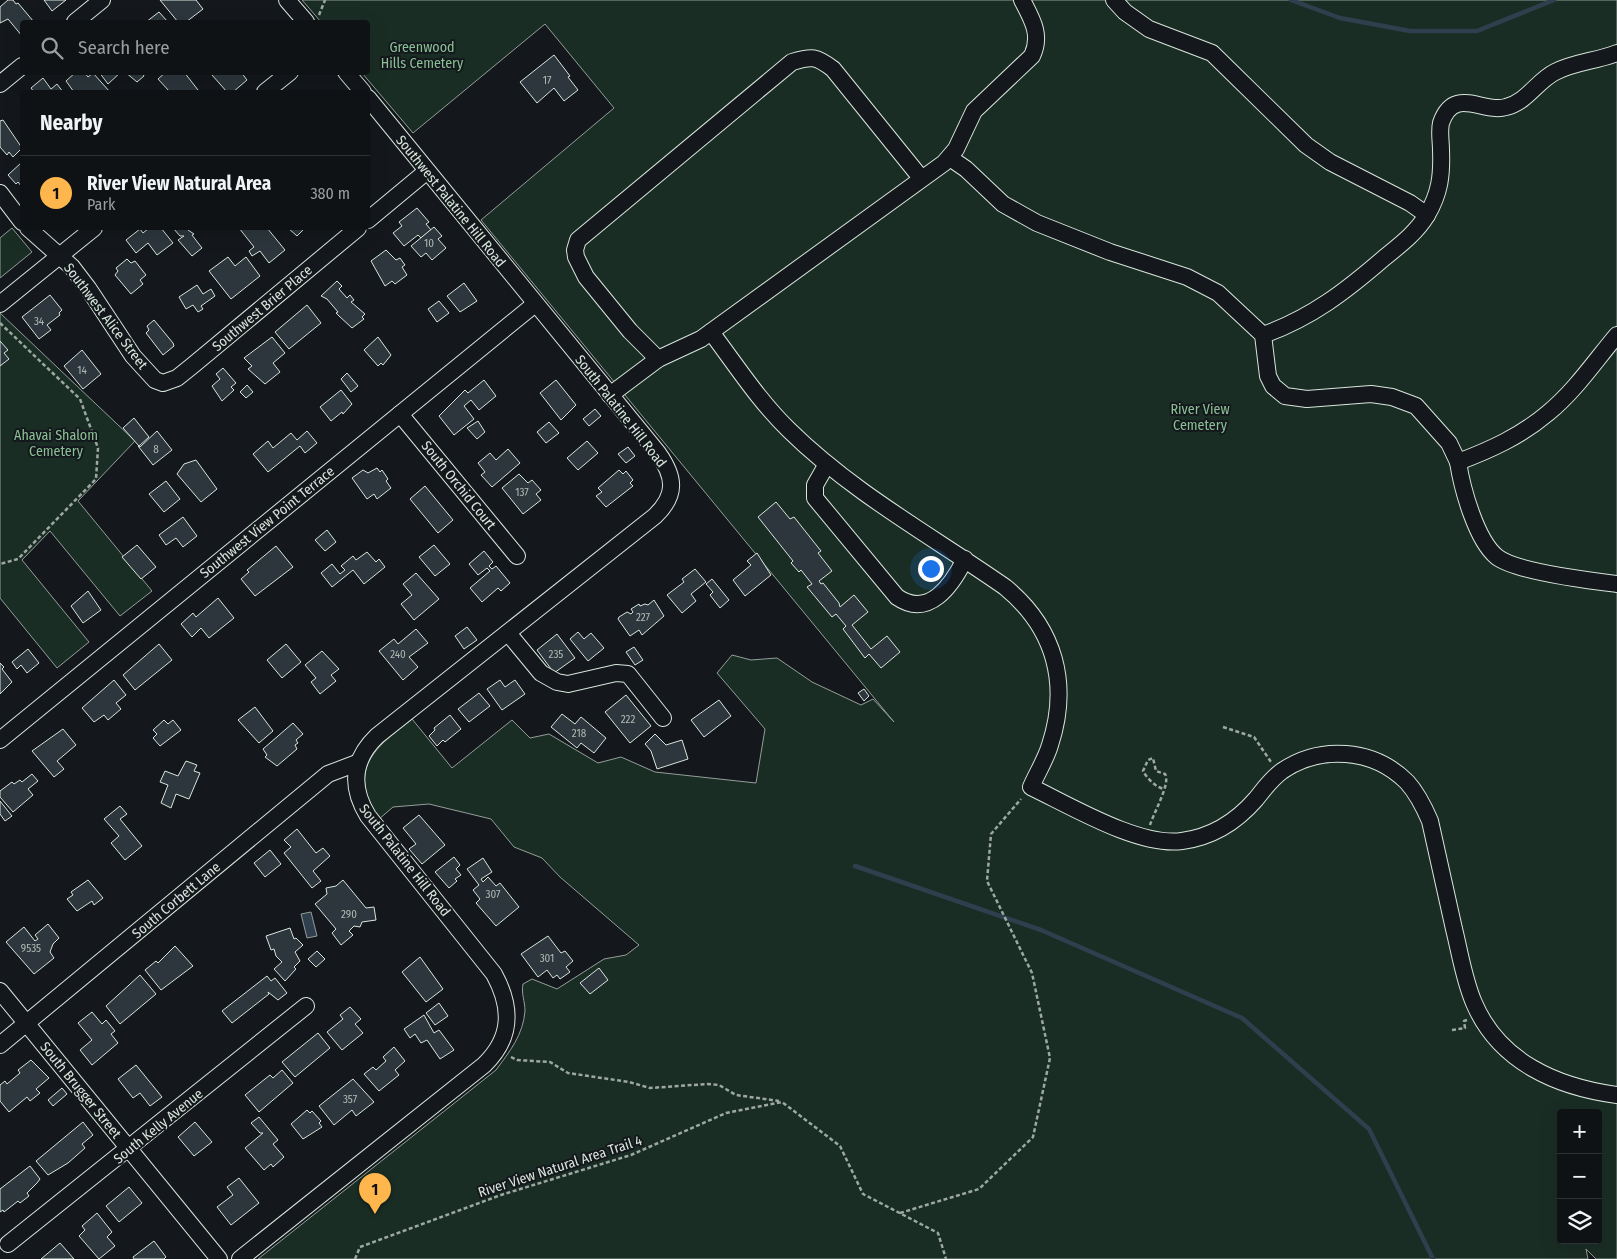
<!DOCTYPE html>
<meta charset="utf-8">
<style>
body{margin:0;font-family:"Fira Sans Condensed",sans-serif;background:#1d2022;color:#f1f3f6}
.controls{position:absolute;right:15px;bottom:15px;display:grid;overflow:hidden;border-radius:5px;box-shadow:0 5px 20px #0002}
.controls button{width:45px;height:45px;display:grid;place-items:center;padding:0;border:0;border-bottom:1px solid #2f3234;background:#0f1215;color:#f1f3f6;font:25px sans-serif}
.you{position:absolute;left:930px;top:568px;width:18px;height:18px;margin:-12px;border:4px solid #fff;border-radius:50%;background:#1a73e8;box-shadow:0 0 0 8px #1a73e833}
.badge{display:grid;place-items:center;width:32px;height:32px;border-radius:50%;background:#ffb74d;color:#111;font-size:16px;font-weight:700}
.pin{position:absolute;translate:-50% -41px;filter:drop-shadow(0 1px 2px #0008)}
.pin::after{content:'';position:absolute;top:26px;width:18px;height:15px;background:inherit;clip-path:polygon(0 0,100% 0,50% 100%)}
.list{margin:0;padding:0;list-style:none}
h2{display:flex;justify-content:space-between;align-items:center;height:65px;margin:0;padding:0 20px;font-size:21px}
h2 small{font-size:16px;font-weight:400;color:#9b9ea0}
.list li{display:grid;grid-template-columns:32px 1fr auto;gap:15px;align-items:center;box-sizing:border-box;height:75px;padding:0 20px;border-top:1px solid #2f3234}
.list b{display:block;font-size:19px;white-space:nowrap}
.list p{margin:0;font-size:16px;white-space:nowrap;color:#9b9ea0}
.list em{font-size:16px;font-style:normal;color:#9b9ea0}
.icon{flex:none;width:28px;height:28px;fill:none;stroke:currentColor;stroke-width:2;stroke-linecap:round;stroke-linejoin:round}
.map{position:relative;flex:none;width:1617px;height:1259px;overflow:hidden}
.search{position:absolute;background:#0f1215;box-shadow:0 5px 20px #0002;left:20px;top:20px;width:350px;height:55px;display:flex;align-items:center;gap:12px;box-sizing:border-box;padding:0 18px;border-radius:5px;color:#9b9ea0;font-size:19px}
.panel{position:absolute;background:#0f1215;box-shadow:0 5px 20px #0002;left:20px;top:90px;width:350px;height:140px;border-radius:5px}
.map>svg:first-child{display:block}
.green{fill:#1a2d24;stroke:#939e99;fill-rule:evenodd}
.water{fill:#2f3f4d;stroke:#939e99}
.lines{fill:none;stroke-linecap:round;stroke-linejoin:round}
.stream{stroke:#2f3f4d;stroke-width:4.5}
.building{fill:#2c363c;stroke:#d8e6dc}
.minor-casing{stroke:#d8e6dc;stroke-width:18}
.path{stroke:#9da8a2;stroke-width:2.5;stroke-dasharray:4 2.5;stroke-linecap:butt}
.minor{stroke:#14181c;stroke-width:16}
.labels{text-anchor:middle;stroke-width:4;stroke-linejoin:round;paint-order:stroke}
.number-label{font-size:11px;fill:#adbab4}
.park-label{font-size:14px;fill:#8ac095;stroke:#14181c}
.street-label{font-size:14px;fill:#d8e6dc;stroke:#14181c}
</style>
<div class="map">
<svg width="1617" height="1259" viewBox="0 0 1617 1259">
<rect width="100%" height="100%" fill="#14181c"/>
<g class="green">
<path d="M302,0H1617V1259H1596L1586,1249L1588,1259H258L496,1070C510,1051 523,1035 525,1011C525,1001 521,994 523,984L532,979L557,989L604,959L626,955L639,945L560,877L542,858L514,847L491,819L429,804L393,807L378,820C371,810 368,803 366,792C357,757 389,738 412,719L452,768L512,720L530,738L549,734L598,763L621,757L655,772L756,783L765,729L717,673L732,655L751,660L777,658L812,682L861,705L873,699L894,722L481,220L614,108L545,24L413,133L362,73L368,72V22H321ZM1561,1113H1598V1240H1561Z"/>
<polygon points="12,228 32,252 0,278 0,238"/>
<polygon points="0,313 135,441 78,501 152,591 120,616 50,531 22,560 89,642 57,668 0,598"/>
</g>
<polygon class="water" points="311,912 317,936 307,938 301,914"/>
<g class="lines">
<g class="stream">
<polyline points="1291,0 1340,18 1410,31 1477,31 1554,0"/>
<polyline points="855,866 1041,930 1242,1018 1369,1129 1433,1259"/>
</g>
</g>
<g class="building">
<polygon points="8,0 13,0 16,4 18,3 34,22 22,22 22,36 8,19 0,23 0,7"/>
<polygon points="44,0 66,0 52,11"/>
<polygon points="160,0 196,0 203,9 186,22 178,22"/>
<polygon points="159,12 168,22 146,22"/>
<polygon points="554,55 570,76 568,77 578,90 564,101 554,88 537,103 520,82"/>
<polygon points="76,72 84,72 88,77 93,73 110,92 74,92 66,81"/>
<polygon points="99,72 121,72 108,84"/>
<polygon points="125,72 142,72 144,76 137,82"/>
<polygon points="166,72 184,72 198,90 194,92 170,92 158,79"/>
<polygon points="215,72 241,72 247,80 233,92 227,92 212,75"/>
<polygon points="43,78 51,89 57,84 63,92 34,92 31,88"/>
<polygon points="3,120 22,148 13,157 9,152 7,155 0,147 0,121"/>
<polygon points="22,162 22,187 18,182 16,184 8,175"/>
<polygon points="417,208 429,222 426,224 431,230 421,238 418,235 404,246 393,233 402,226 399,222"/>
<polygon points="434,227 442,236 438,239 446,248 432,260 426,253 421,257 411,246"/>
<polygon points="149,228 161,228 173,243 157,255 148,243 136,253 126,240 140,229 143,233"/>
<polygon points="173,228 191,228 188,230 194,234 192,235 202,248 192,256 178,240 184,236 180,236"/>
<polygon points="239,228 267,228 285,250 269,263 260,251 252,256 249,251 254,247"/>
<polygon points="288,228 305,228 297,236"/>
<polygon points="386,250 396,260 400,258 405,265 402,267 407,275 395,284 392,281 385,286 371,261"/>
<polygon points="228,257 235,266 246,257 260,276 231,299 209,271"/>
<polygon points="127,259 131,263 135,261 146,275 140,280 143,284 131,294 115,275 118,271 116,268"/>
<polygon points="337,281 342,286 339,289 347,298 350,295 354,300 351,302 365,314 362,317 364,319 352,328 339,316 336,313 338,312 327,299 321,296"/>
<polygon points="464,283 477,301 460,312 447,296"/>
<polygon points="197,285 203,294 211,289 215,296 201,306 203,309 198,312 193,305 186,309 179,297"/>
<polygon points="50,295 62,310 59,313 60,315 47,325 51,330 39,339 22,317"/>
<polygon points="439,301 449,313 437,322 428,309"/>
<polygon points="307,305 321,323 289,349 275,332"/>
<polygon points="154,320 173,343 174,346 163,355 146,333 149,330 147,326"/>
<polygon points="272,337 285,353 273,363 280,372 265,384 248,369 252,366 244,358"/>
<polygon points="378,337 391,355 383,365 381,363 378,366 364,350"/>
<polygon points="0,341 8,350 4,353 9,359 0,366"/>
<polygon points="82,350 101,374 83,389 64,366"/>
<polygon points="223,368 236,383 231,387 234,390 222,401 212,386 220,379 216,374"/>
<polygon points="347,373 358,386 351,392 341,379"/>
<polygon points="484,380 496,396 479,410 471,400 464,406 474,419 454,435 439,416 465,390 468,393"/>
<polygon points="556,380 576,405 561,420 540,393"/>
<polygon points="247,385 253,392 246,398 240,392"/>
<polygon points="341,390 352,404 343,414 342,412 331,421 320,407"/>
<polygon points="595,409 601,416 589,426 583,419"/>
<polygon points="134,418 149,437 139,446 123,428"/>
<polygon points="478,421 485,432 477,439 467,428"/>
<polygon points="549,422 559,433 546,443 537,432"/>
<polygon points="157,431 172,450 153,465 138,446 140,447"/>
<polygon points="307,431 317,443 305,453 300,446 268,472 253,454 268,441 273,448 291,433 297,440"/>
<polygon points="587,441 598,453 578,470 567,458"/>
<polygon points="628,447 635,456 626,463 618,454"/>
<polygon points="508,449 520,463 492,487 481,475 485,472 478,463 490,453 496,460"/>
<polygon points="196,460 217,489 201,502 177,474 184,464"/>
<polygon points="377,468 380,472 382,470 388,479 386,481 391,488 377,499 374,494 367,499 352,478 363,470 368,473"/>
<polygon points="619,470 623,474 626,471 633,480 630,483 633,486 606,507 596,496 602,492 598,488"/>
<polygon points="519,474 528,483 532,480 541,490 536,494 541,500 523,514 502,488"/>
<polygon points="166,481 180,499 164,512 149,494"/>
<polygon points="425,486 453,520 438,533 410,499"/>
<polygon points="776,502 790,519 794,517 821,551 818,553 832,571 819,581 821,584 823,583 839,603 840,607 854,595 868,612 852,625 871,649 887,636 900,652 881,668 869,654 865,658 843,629 846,626 836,614 832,617 807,587 812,584 801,570 799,572 791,563 793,561 758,517"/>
<polygon points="183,517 197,536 183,547 176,538 166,545 159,535"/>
<polygon points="327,530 336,542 325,551 315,540"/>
<polygon points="137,545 156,567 141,579 122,557"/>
<polygon points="434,545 450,564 435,576 419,557"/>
<polygon points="276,546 293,567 255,596 241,579 249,572 247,570"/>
<polygon points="484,551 493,562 489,566 492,569 496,566 510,583 501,591 498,588 482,602 470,588 490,571 487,568 478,575 469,564"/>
<polygon points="367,552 376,562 379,559 385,567 364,584 353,570 332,587 321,573 332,564 340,574 345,570 341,566 353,556 356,560"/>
<polygon points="757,553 771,575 745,596 733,580 751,565 747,561"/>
<polygon points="695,569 706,582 691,594 696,601 682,613 667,595 684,582 682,579"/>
<polygon points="416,573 439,599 414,620 401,604 412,595 403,584"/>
<polygon points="712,579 729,600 720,608 710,595 713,592 706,584"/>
<polygon points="88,591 101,610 83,623 71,606"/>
<polygon points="218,598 234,618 209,638 201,628 192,637 181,624 193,613 196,617"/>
<polygon points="654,600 664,616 642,635 639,630 630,636 618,619 619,617 627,612 631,614 633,612 631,609 639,604 640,606 645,604 648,605"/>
<polygon points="467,627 477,640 464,649 455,636"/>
<polygon points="416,629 428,643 409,657 418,667 403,680 379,651 394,639 398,644"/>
<polygon points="578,632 584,639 591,633 604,648 588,661 570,639"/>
<polygon points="557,634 575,658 554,673 537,650"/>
<polygon points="159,644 172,660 135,690 123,675"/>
<polygon points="286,644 301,662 282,678 267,660"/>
<polygon points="634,647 643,660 635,665 626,652"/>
<polygon points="28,649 39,663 27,673 21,665 17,669 12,662"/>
<polygon points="322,651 339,669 331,675 336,681 320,694 311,682 316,678 305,665"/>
<polygon points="0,663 4,667 2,669 12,682 0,694"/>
<polygon points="114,680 126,695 116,703 121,709 108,720 104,715 94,722 82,708"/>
<polygon points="500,680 505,687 515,680 525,694 502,710 487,689"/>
<polygon points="864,689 869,696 864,701 858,693"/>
<polygon points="479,693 490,706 469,722 458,709"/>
<polygon points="626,695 651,726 630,743 605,712"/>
<polygon points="719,700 731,716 704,737 691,720"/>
<polygon points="255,707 273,731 259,743 238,720"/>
<polygon points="562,714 575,724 581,717 606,738 594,753 581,743 577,748 551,727"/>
<polygon points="450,715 461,729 445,742 443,740 437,746 429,736 435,730 434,728"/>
<polygon points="164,720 168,724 173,720 181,730 160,746 153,738 157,734 153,730"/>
<polygon points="293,723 303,734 296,740 298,743 295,745 297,749 277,766 265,757 267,755 263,749"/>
<polygon points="63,729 76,745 57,761 64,769 54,777 32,751"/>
<polygon points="655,734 666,745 682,740 688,759 657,769 651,751 645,744"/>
<polygon points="186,761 197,765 194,771 200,773 189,799 176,794 171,808 161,803 168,785 160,782 165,771 178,776"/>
<polygon points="32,774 38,781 28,789 33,795 13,812 0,797 0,791 12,782 14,784 20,780 22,782"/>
<polygon points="0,801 12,816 5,821 0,814"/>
<polygon points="120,806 127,814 120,819 142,846 125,860 111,843 119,836 104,819"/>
<polygon points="419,815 445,845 422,864 409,849 416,844 403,828"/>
<polygon points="297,829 316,853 323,848 330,856 313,871 321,881 312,888 284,853 291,847 284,840"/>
<polygon points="270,850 281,864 265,877 254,863"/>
<polygon points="454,857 460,865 456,869 461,875 455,879 457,881 449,888 435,872"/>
<polygon points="483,858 492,872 481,879 483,882 488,877 496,886 500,883 519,907 496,926 476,903 480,899 473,890 479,885 467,869"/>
<polygon points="88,880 103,898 94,905 92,901 77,911 67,899 73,895 71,892"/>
<polygon points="343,880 366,908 374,907 376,920 362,922 360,927 354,926 349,931 353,935 341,945 332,933 336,929 315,904 327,894 326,888 336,886"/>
<polygon points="48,924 59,938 53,944 50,952 54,958 34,974 6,942 24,927 35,941 38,939 35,935"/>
<polygon points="290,928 294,939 296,938 303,945 295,952 300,961 294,967 296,969 285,981 274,969 282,962 276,956 274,949 271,950 266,936"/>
<polygon points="548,936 561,953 565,951 573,961 566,967 570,972 560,979 557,975 553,978 547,970 538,977 521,954"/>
<polygon points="175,946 193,966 161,990 145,970 156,961 158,963"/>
<polygon points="317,951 325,959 316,967 308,959"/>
<polygon points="420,957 443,989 426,1002 402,972"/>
<polygon points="599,968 608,980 590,994 580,983"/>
<polygon points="140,975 156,994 120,1024 106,1006"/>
<polygon points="267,976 271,981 275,978 287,993 278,1000 268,992 269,994 232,1023 222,1011"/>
<polygon points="439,1003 448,1016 435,1025 426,1013"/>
<polygon points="350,1007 361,1019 355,1024 363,1033 342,1050 327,1032 343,1019 340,1015"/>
<polygon points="92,1012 102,1024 106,1020 115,1031 111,1034 118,1043 92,1065 80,1050 92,1040 78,1023"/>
<polygon points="424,1015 434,1033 439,1030 454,1050 440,1059 427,1040 421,1043 415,1034 410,1038 404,1029"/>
<polygon points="318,1033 330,1048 295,1077 282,1062"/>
<polygon points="394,1047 405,1061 395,1070 399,1075 379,1091 364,1074 373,1067 376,1070 386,1061 383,1057"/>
<polygon points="31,1060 49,1078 36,1089 40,1093 30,1101 27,1097 9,1112 0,1101 0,1085 5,1081 7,1084 20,1073 18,1070"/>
<polygon points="136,1065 162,1097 150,1106 140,1093 133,1098 118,1079"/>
<polygon points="282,1070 293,1083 259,1112 245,1095 270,1075 273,1078"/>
<polygon points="353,1079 374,1102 356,1116 352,1110 334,1125 319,1106"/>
<polygon points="62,1088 67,1094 53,1106 48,1100"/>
<polygon points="307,1110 310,1113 312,1111 321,1121 319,1123 322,1127 303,1139 291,1124"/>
<polygon points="259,1117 278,1140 273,1144 284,1157 273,1167 271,1164 264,1170 245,1148 263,1133 260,1133 251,1123"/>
<polygon points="83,1122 93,1135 82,1144 85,1148 68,1163 48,1175 36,1161"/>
<polygon points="195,1122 212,1142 194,1156 178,1137"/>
<polygon points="30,1166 40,1179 37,1183 27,1193 29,1196 20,1203 18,1201 4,1212 3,1210 0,1212 0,1189"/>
<polygon points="239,1178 259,1203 231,1225 217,1207 233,1195 227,1187"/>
<polygon points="129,1187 142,1203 119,1222 106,1206"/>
<polygon points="97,1213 112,1232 107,1237 115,1246 99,1259 79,1236 85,1230 82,1226"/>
<polygon points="154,1241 166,1257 164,1259 134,1259 133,1257"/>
<polygon points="60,1243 74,1259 41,1259"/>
</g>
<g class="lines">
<defs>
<g id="minor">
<polyline points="287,0 306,22"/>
<path d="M1114,0L1125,12L1149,29L1212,53L1306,145L1330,162L1410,203L1427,215C1440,193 1442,175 1441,150C1441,141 1439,132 1441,123C1454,85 1483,114 1506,107C1527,102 1537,81 1555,72C1574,62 1597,61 1617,53"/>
<polyline points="75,22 102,0"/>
<polyline points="346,72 363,92"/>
<polyline points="0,84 22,66"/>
<polyline points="265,92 290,72"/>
<path d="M950,158L966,169L1003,204L1037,223L1110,252L1187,277L1218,293L1263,335L1268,376L1273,386L1285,396L1307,399L1371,394L1392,397L1416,406L1449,443L1458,462C1490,450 1521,436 1548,413C1575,391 1595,361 1617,335"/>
<polyline points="0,193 22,222"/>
<polyline points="368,220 427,171"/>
<polyline points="28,228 72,267 88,288 133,356 155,380 163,383 177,378 192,366 358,228"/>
<polyline points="0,304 94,228"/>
<path d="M711,332C736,365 759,401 789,430C853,493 932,536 1005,587C1055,628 1070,684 1050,745C1046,759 1037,773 1031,787C1071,806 1139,847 1182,841C1212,837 1237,821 1256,799C1264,789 1271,779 1282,771C1320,745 1373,748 1407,782C1417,793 1424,807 1430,821C1438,857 1446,893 1454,929C1460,953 1464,980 1474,1003C1499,1062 1557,1087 1617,1095"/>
<path d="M1263,335C1311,318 1346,291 1384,258C1400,245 1416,233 1427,215"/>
<path d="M658,359L630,331L586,277L576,257L575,250L578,240L792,62C812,56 816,56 833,69L921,178"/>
<path d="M610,395L658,359L701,339L944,163L956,149L974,111L1032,56C1042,35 1032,19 1022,0"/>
<polyline points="400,414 517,556"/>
<path d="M1458,462C1462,488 1476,540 1497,557C1516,572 1592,581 1617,584"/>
<path d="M827,464L815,485V498L897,597C929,619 952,585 965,559"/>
<polyline points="508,633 541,673 557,682 568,684 616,673 628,674 663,718"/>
<polyline points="0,740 535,304"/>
<polyline points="0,991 219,1259"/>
<polyline points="0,1045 328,774 357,763"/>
<polyline points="8,1244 306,1006"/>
<path d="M240,1259L484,1065C513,1037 512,1007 494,974L368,816C350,787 352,760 377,736L655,516C677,495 675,477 658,453L368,98"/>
</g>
</defs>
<use href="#minor" class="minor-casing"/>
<g class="path">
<polyline points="319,15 325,0"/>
<polyline points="0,323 80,399 98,448 96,479 18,559 0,564"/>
<polyline points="1223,727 1254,737 1271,762"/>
<path d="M1150,825C1154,812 1171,783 1165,774L1156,771L1153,758L1148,760L1143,771C1147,778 1155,787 1164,789"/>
<polyline points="1452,1030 1465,1028 1464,1021 1467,1020"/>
<polyline points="511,1057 517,1060 550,1062 568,1073 629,1082 650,1088 707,1084 719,1085 736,1095 779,1101"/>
<polyline points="900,1213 979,1189 1033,1137 1050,1058 1032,973 987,881 991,834 1021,799"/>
<polyline points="355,1259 360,1247 501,1195 631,1155 726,1113 782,1102 840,1146 863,1194 938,1233 946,1259"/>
</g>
<use href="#minor" class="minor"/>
</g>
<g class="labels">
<g class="number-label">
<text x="547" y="84">17</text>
<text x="429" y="247">10</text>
<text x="39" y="325">34</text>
<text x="82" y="374">14</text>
<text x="156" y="453">8</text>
<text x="522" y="496">137</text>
<text x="643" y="621">227</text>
<text x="398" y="658">240</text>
<text x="556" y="658">235</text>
<text x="628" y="723">222</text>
<text x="579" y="737">218</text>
<text x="493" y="898">307</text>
<text x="349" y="918">290</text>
<text x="31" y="952">9535</text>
<text x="547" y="962">301</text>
<text x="350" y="1103">357</text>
</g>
<g class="park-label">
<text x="422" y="52">Greenwood<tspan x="422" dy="16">Hills Cemetery</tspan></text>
<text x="1200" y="414">River View<tspan x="1200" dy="16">Cemetery</tspan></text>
<text x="56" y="440">Ahavai Shalom<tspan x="56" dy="16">Cemetery</tspan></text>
</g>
<g class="street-label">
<text transform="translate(451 201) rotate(51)" y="5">Southwest Palatine Hill Road</text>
<text transform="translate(262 308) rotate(-40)" y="5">Southwest Brier Place</text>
<text transform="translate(106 316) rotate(53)" y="5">Southwest Alice Street</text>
<text transform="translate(621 411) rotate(52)" y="5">South Palatine Hill Road</text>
<text transform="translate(459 485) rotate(51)" y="5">South Orchid Court</text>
<text transform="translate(267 522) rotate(-39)" y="5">Southwest View Point Terrace</text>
<text transform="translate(405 860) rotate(52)" y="5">South Palatine Hill Road</text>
<text transform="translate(176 900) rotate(-40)" y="5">South Corbett Lane</text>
<text transform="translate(81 1090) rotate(51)" y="5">South Brugger Street</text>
<text transform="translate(158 1126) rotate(-39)" y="5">South Kelly Avenue</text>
<text transform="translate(560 1166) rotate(-18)" y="5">River View Natural Area Trail 4</text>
</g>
</g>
</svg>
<div class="controls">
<button>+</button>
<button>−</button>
<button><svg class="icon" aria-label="layers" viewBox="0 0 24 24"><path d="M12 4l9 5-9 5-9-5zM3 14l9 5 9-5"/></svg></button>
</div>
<div class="you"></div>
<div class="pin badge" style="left:375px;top:1214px">1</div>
<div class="search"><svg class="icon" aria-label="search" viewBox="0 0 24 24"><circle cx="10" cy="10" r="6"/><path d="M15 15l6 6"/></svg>Search here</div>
<section class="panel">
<h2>Nearby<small></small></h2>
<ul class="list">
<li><span class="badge">1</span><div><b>River View Natural Area</b><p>Park</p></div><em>380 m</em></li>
</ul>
</section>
</div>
